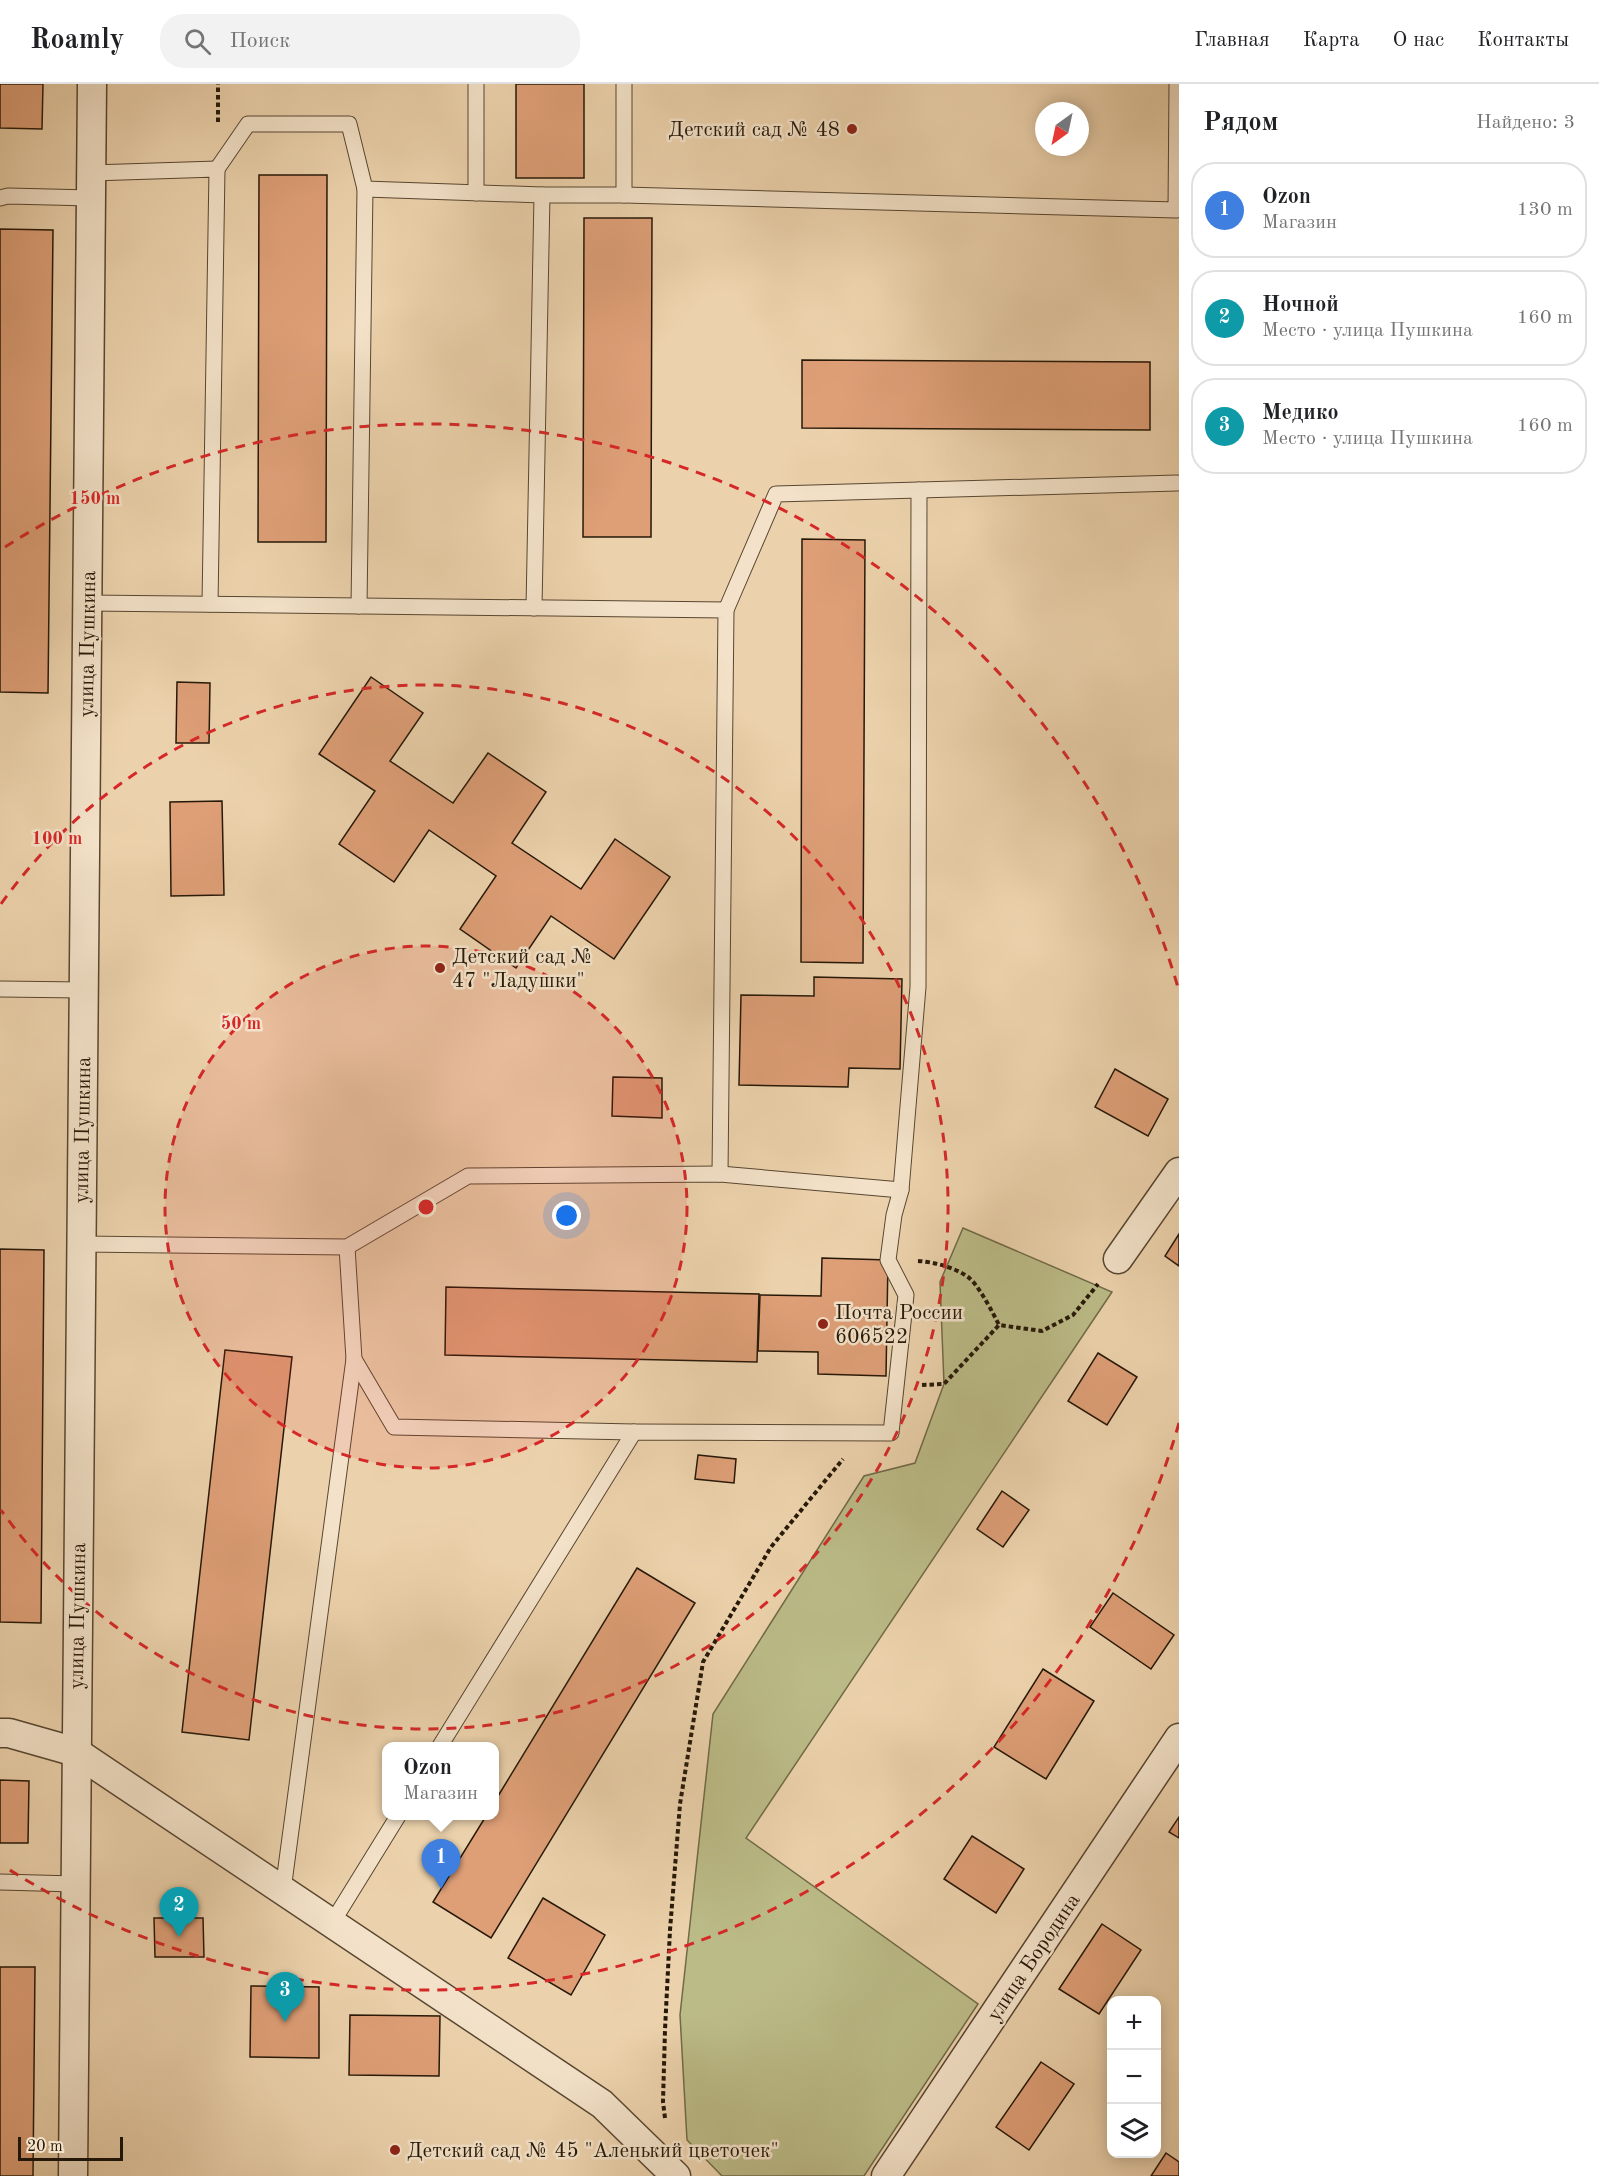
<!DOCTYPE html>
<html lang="ru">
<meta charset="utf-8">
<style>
body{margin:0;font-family:"Old Standard TT",serif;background:#f2f2f2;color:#202124}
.controls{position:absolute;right:18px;bottom:18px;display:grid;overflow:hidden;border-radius:12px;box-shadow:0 3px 15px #0003}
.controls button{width:54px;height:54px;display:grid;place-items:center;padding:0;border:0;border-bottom:2px solid #e0e0e0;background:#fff;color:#202124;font:30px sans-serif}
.compass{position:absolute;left:1035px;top:18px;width:54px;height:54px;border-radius:50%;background:#fff;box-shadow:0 3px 15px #0003;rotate:213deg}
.scale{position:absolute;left:18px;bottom:15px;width:105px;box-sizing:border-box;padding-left:6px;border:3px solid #261808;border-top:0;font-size:16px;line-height:21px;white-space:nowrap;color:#261808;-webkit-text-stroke:4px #f3e2c9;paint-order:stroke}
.you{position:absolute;left:567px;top:1132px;width:21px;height:21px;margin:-15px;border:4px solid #fff;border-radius:50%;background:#1a73e8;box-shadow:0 0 0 9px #1a73e833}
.badge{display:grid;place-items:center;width:39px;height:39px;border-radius:50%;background:#8f2418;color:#fff;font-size:20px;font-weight:700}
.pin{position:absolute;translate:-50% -50px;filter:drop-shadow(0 2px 3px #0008)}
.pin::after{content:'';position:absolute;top:32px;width:21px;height:18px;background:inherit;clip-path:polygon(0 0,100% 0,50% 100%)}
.popup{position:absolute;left:382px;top:1658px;width:117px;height:78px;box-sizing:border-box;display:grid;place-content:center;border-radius:12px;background:#fff;filter:drop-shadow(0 2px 4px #0005);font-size:20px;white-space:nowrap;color:#757577}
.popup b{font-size:22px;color:#202124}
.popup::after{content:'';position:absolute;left:50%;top:100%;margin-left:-12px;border:12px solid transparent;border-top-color:#fff}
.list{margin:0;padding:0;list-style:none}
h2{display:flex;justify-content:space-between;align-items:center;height:78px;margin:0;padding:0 24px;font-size:26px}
h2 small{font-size:20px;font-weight:400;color:#757577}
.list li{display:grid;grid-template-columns:39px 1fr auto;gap:18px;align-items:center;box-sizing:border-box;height:96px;margin:0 12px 12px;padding:0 12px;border:2px solid #e0e0e0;border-radius:24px}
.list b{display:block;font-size:22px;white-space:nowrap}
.list p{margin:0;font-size:20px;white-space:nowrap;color:#757577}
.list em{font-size:20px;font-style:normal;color:#757577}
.icon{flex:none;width:33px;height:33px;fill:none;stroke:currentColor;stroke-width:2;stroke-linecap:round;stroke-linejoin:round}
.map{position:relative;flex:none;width:1179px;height:2092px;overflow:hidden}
header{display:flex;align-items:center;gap:36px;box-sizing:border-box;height:84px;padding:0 30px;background:#fff;border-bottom:2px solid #e0e0e0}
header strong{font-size:28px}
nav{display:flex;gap:33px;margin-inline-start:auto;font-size:21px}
.search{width:420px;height:54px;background:#f2f2f2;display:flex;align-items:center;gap:15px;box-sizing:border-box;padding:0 21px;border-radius:24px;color:#757577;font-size:22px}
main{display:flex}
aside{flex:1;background:#fff}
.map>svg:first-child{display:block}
.green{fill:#bbbb87;stroke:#706a48;stroke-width:1.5}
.building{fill:#de9f77;stroke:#261808;stroke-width:1.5}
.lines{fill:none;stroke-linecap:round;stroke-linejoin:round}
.lane-casing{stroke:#584631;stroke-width:17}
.street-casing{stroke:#584631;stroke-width:31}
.path{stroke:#261808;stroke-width:4;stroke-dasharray:4.5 3;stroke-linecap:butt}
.lane{stroke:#f3e2c9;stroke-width:15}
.street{stroke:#f3e2c9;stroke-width:28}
.ring{fill:none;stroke:#d62828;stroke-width:3;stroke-dasharray:10 8}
.poi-dot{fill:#8f2418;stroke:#f3e2c9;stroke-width:2}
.labels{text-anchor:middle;stroke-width:5;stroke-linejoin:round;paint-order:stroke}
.poi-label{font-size:21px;fill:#261808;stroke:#f3e2c9;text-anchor:start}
.street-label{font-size:21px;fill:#261808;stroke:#f3e2c9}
.centre{fill:#d62828;stroke:#f3e2c9;stroke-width:3}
.ring-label{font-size:18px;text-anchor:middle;font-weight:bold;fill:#d62828;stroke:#f3e2c9;stroke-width:5;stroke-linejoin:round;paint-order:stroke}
</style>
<header>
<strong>Roamly</strong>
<div class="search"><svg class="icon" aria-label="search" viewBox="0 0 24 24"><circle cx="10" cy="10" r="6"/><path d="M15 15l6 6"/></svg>Поиск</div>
<nav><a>Главная</a><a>Карта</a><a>О нас</a><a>Контакты</a></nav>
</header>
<main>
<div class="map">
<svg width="1179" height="2092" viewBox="0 0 1179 2092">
<rect width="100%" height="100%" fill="#ecd2ac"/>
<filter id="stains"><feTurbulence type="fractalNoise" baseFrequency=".00333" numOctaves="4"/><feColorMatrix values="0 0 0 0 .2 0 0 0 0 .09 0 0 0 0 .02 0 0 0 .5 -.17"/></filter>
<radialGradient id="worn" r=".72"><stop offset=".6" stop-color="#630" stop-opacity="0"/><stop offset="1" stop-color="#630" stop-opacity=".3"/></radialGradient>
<polygon class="green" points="963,1144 1112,1208 746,1754 978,1920 864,2092 722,2092 687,2056 680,1931 713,1630 864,1392 915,1379 944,1300 940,1198"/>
<g class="building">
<polygon points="0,0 43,0 42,45 0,44"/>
<rect x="516" y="0" width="68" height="94"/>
<polygon points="259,91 327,91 326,458 258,458"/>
<polygon points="584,134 652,134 651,453 583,453"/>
<polygon points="0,145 53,146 48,609 0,608"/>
<polygon points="802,276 1150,278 1150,346 802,344"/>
<polygon points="802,455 865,456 863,879 801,878"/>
<polygon points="371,593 423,629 390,677 453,719 488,669 546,708 512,759 581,805 615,755 670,793 614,875 551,832 516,884 460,845 496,792 429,746 394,798 339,760 375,707 319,670"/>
<polygon points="177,598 210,599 209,659 176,659"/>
<polygon points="222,717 224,811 171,812 170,718"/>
<polygon points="814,893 902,895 900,985 849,984 848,1003 739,1001 741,911 814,912"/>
<polygon points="1115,985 1168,1015 1148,1052 1095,1023"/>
<polygon points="613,993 662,994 662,1034 612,1032"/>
<polygon points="1179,1150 1179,1182 1165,1172"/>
<polygon points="0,1165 44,1166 41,1539 0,1538"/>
<polygon points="822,1174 888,1176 886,1292 818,1290 818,1268 758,1267 760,1211 821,1212"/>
<polygon points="446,1203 759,1210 757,1278 445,1271"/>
<polygon points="225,1266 292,1273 249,1656 182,1648"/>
<polygon points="1098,1269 1137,1293 1107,1341 1068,1317"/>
<polygon points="698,1371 736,1375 734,1399 695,1395"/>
<polygon points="1002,1407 1029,1426 1003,1463 977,1445"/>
<polygon points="637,1484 695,1519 491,1854 433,1818 486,1732 495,1732 495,1717"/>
<polygon points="1113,1509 1174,1551 1151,1585 1090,1543"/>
<polygon points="1043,1585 1094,1617 1046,1695 994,1663"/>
<polygon points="0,1696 29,1697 28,1759 0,1759"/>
<polygon points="1179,1733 1179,1754 1169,1748"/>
<polygon points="972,1752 1024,1785 996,1829 944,1795"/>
<polygon points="543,1814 605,1851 571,1911 508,1874"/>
<polygon points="154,1834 203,1834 204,1873 155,1873"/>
<polygon points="1102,1840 1141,1866 1099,1930 1059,1905"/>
<polygon points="0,1883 35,1883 33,2092 0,2092"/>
<polygon points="251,1902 319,1903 319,1974 250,1973"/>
<polygon points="350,1931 440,1932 439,1992 349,1991"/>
<polygon points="1041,1978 1074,2000 1029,2066 996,2043"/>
<polygon points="1166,2069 1179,2078 1179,2092 1151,2092"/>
</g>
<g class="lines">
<defs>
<g id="lane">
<polyline points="624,0 624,111"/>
<polyline points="217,85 248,40 349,40 365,105 542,111 624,111 1176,126 1177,0"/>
<polyline points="91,89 217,85 210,520"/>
<polyline points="476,109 476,0"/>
<polyline points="0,114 8,112 91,114"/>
<polyline points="87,519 726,526 720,1090"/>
<polyline points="359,522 365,105"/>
<polyline points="534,524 542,111"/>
<polyline points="726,526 776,410 1177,399"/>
<polyline points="0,905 83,906"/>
<polyline points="81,1160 347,1163 468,1092 720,1090 901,1106"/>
<polyline points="347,1163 354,1275 394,1343 634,1348"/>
<polyline points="440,1662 634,1348 891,1349 906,1211 888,1176 894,1131 901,1106 918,903 919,406"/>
<polyline points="0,1798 75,1800"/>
<polyline points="283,1806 354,1275"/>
<polyline points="332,1839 398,1732"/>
</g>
<g id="street">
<polyline points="1118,1175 1179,1088"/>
<polyline points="0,1649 9,1649 76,1668 602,2020 676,2092"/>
<polyline points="73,2092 92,0"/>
<polyline points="886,2092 1179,1654"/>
</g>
</defs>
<use href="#lane" class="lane-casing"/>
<use href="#street" class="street-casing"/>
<g class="path">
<polyline points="218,38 218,0"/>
<path d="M918,1177C934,1178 954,1183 968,1193C978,1200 993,1229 999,1241"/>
<polyline points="922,1301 944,1300 999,1241 1042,1247 1073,1231 1098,1200"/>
<polyline points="665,2034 663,2018 665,1946 670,1846 680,1720 703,1578 771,1463 843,1375"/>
</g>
<use href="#lane" class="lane"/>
<use href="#street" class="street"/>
</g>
<circle cx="426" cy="1123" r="261" fill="#d62828" fill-opacity=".12"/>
<g class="ring">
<circle cx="426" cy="1123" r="261"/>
<path d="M1 820A522 522 0 1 1 1 1426"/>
<path d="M1179 1339A783 783 0 0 1 5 1783M5 463A783 783 0 0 1 1179 907"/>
</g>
<g class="poi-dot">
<circle cx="852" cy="45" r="6"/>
<circle cx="440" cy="884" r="6"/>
<circle cx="823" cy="1240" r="6"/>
<circle cx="395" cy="2066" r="6"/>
</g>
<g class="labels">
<g class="poi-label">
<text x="840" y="52" text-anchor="end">Детский сад № 48</text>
<text x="452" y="879">Детский сад №<tspan x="452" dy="24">47 "Ладушки"</tspan></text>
<text x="835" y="1235">Почта России<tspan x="835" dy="24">606522</tspan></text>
<text x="407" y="2073">Детский сад № 45 "Аленький цветочек"</text>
</g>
<g class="street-label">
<text transform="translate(87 560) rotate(-89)" y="7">улица Пушкина</text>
<text transform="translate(82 1046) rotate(-89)" y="7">улица Пушкина</text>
<text transform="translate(77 1532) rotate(-89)" y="7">улица Пушкина</text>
<text transform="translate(1033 1873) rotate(-56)" y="7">улица Бородина</text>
</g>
</g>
<circle cx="426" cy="1123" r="9" class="centre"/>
<g class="ring-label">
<text x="95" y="420">150 m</text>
<text x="57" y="760">100 m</text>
<text x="241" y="945">50 m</text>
</g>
<rect width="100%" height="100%" filter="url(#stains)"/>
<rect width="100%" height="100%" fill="url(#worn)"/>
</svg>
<div class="controls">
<button>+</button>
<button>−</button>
<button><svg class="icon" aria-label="layers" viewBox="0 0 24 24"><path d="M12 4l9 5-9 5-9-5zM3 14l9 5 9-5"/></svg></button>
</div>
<svg class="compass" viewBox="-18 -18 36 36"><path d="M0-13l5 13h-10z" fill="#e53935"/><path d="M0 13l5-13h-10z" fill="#757577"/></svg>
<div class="scale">20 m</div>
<div class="you"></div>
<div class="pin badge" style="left:441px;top:1805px;background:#3f7fe0">1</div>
<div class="popup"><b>Ozon</b>Магазин</div>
<div class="pin badge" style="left:179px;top:1853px;background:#0f9aa8">2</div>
<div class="pin badge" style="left:285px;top:1938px;background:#0f9aa8">3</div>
</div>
<aside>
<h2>Рядом<small>Найдено: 3</small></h2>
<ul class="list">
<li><span class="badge" style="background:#3f7fe0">1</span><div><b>Ozon</b><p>Магазин</p></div><em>130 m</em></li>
<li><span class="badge" style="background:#0f9aa8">2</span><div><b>Ночной</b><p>Место · улица Пушкина</p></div><em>160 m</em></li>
<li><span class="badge" style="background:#0f9aa8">3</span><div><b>Медико</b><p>Место · улица Пушкина</p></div><em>160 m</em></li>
</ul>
</aside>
</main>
